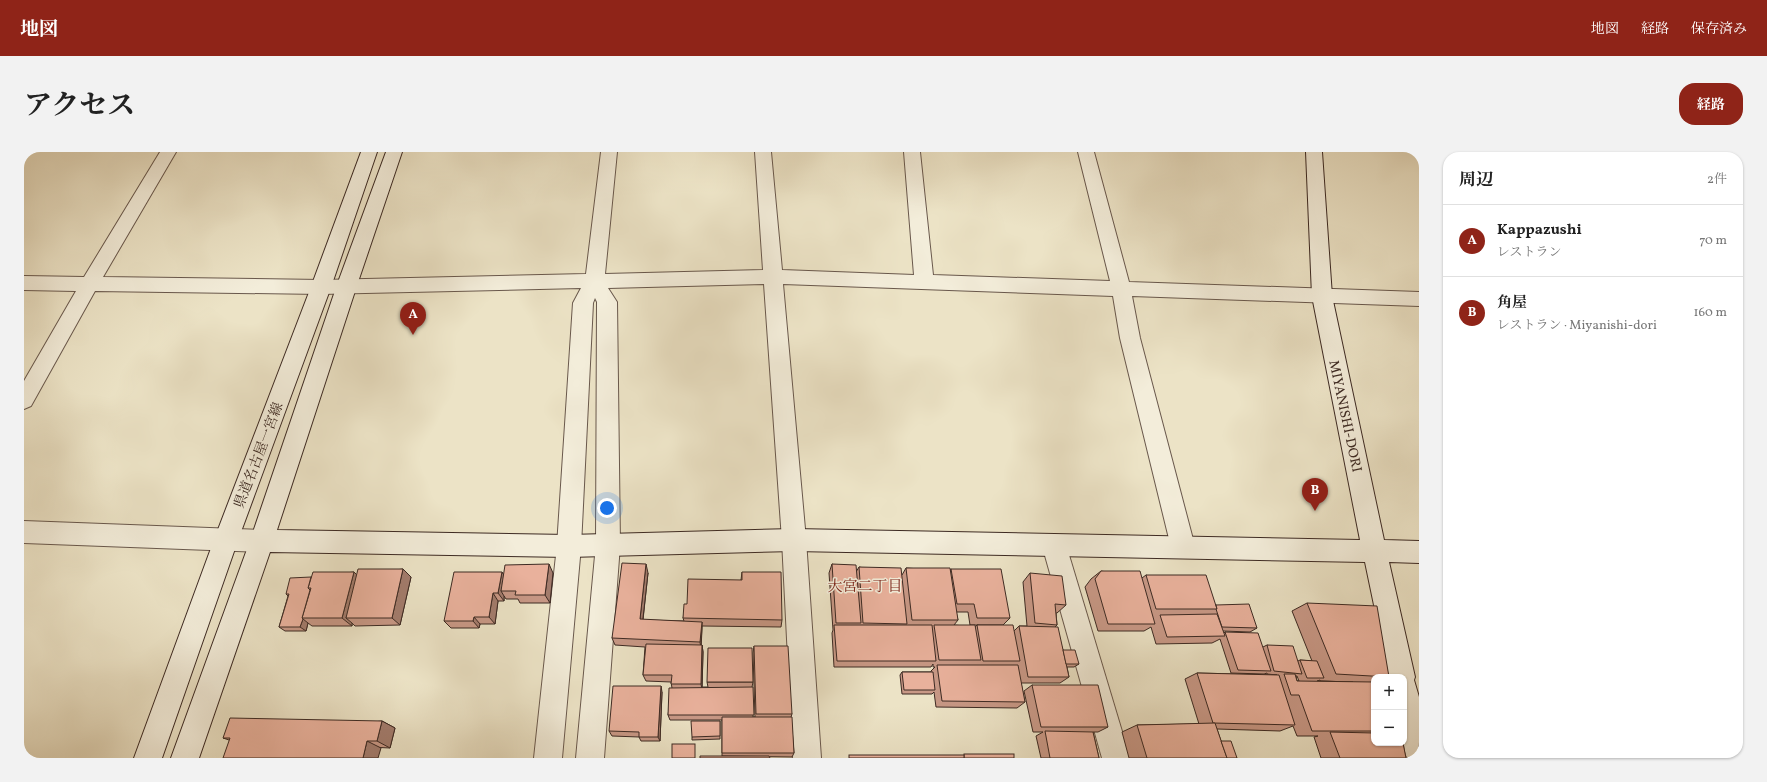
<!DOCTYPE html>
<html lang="ja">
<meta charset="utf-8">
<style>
body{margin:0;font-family:Vollkorn,"Noto Serif JP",serif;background:#f2f2f2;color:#222}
.controls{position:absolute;right:12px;bottom:12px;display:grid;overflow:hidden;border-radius:8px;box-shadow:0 1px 3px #0004}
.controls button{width:36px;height:36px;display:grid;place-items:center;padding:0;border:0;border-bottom:1px solid #e0e0e0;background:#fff;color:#222;font:20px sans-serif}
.you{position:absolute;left:583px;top:356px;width:14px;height:14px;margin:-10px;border:3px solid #fff;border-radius:50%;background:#1a73e8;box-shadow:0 0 0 6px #1a73e833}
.badge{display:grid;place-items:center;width:26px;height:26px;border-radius:50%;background:#8f2418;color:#fff;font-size:13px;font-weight:700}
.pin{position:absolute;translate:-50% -33px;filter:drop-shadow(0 1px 2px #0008)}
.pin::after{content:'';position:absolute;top:21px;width:14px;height:12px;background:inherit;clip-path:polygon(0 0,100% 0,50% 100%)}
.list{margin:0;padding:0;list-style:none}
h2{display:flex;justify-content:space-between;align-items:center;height:52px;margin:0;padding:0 16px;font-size:17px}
h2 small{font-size:13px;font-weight:400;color:#767676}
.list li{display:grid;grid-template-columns:26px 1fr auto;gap:12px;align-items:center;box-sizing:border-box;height:72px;padding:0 16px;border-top:1px solid #e0e0e0}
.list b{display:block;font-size:15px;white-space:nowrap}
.list p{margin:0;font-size:13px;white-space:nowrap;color:#767676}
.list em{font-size:13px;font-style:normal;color:#767676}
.map{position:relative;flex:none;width:1395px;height:606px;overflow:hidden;border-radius:16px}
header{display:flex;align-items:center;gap:24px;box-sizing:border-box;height:56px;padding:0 20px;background:#8f2418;color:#fff}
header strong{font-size:19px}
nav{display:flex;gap:22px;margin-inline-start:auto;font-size:14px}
.intro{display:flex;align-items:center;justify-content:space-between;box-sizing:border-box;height:96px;padding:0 24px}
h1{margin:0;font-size:28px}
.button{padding:10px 18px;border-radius:16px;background:#8f2418;color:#fff;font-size:14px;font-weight:700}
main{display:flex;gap:24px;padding:0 24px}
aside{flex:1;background:#fff;border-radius:16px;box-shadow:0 1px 3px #0004}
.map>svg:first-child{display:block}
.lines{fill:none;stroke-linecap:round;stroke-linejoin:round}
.street-casing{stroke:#69584c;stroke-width:2}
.secondary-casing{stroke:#3d2a23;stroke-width:2}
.street{fill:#f3edda;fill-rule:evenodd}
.secondary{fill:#f3edda;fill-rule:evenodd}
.wall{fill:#c89886;stroke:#3d2a23;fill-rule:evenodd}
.shaded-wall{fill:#a37c6d;stroke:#3d2a23}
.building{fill:#e9b19c;stroke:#3d2a23}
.labels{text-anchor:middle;stroke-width:3;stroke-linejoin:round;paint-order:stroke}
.street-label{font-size:14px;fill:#3d2a23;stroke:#f3edda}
.neighbourhood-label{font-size:15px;fill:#7a1f14;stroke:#f3edda}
</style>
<header>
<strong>地図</strong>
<nav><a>地図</a><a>経路</a><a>保存済み</a></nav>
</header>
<div class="intro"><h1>アクセス</h1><a class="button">経路</a></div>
<main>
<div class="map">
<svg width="1395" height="606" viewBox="0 0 1395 606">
<rect width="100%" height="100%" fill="#ece3c6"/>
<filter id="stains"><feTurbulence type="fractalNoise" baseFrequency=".005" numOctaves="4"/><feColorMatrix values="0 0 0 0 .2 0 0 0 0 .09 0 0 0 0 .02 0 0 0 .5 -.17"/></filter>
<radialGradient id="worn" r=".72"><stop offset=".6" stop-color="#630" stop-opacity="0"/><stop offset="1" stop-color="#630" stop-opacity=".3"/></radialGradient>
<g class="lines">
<defs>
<g id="street">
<polygon points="136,0 152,0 79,125 297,128 562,122 577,0 593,0 581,122 739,118 731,0 747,0 758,118 890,123 880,0 896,0 909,123 1086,129 1054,0 1070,0 1105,130 1395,140 1395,154 1108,144 1116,186 1171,395 1167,403 1159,406 1151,403 1147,395 1096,186 1089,144 759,132 782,388 797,606 769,606 758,388 740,132 584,136 593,150 596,393 580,606 552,606 572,393 573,150 571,146 569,151 557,394 538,606 510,606 533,394 549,151 557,136 297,142 71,139 7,254 0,257 0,229 52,139 0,138 0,124 60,125"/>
<polygon points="0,369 238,378 246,381 250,389 246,397 238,400 0,391"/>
<polygon points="1030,382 1038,385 1042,393 1106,606 1078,606 1018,393 1022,385"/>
</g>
<g id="secondary">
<polygon points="337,0 353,0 307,135 214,388 138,606 110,606 190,388 287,135"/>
<path d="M362,0H378L333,133L253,378L545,383L770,377L1336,388L1288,144L1282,0H1298L1308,144L1360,388L1395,389V411L1365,410L1391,525L1390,528L1395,545V606H1383C1376,591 1380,545 1380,525H1365L1341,410L770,399L545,405L246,400L175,606H147L226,389L313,133Z"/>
</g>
</defs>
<use href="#street" class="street-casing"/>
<use href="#secondary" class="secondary-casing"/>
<use href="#street" class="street"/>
<use href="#secondary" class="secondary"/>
</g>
<g class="wall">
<polygon points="808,412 832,420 835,415 878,423 882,416 926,419 927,417 986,466 979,473 946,473 944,460 932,460 934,468 930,473 951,475 953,473 990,479 995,474 1003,474 999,430 1006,421 1042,453 1033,461 1032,461 1033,473 1031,475 1039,498 1055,512 1050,515 1043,515 1045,525 1036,531 997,531 1001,550 993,556 912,555 910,540 908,542 878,542 876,523 878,520 907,520 907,519 911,515 909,515 909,512 907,515 810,515 808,481 809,478 805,421"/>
<polygon points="379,417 387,425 376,473 331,474 328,471 328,474 288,474 284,471 282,479 261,479 255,475 264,444 262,442 287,425 330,420 333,423"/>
<path d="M1077,419L1118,426L1122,423L1192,453L1233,476L1226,480L1199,479L1200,481L1201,480L1239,495L1243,493L1274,509L1276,508L1288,509L1268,459L1283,451L1365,525H1350V530H1349H1350V591L1382,606H1297L1290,585L1294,584H1273L1269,574L1256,579L1193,577L1197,589L1213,606H1105L1098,580L1113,573L1175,572L1161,527L1173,521L1253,523L1243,522V521L1240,522L1207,521L1196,487L1188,491L1132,492L1127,475L1120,479H1074L1061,435L1067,427ZM1272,524H1273L1275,529H1273ZM1296,528V529L1329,530L1293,529Z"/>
<polygon points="718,420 758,468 757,475 678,474 677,493 678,493 679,500 678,535 684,535 683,530 729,530 728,535 729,565 731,565 729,501 730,494 768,562 767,565 770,601 768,605 698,604 698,568 646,568 644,563 648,536 647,530 622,529 619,523 621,495 591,493 588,486 624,421 619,468 660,469 659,466 663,452 717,428"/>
<polygon points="529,421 526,451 496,451 494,447 482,447 480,444 480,449 474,449 471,472 456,472 455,476 427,476 420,469 479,423"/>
<polygon points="1008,533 1084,575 1074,580 1069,580 1075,606 1017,606 1012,584 1019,580 1009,580 1000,539"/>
<polygon points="638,540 636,589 617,589 615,585 588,584 585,579"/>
<polygon points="358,569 371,576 366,596 205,588 199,586"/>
<polygon points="696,569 696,587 668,588 668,585"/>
</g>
<g class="shaded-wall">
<polygon points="525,412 529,421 526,451 521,443"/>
<polygon points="622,412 624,421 618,475 616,467"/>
<polygon points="379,417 387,425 376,473 368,466"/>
<polygon points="330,420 339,429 322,466 328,471 328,474 318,466"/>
<polygon points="478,420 483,428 477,439 480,444 480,449 474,441"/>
<polygon points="469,441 474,449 471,472 465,465"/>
<polygon points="450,465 456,472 455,476 449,469"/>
<polygon points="279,467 284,471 282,479 276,475"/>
<polygon points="678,470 678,477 677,497 676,490"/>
<polygon points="678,493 679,500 678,538 677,532"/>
<polygon points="637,534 638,540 636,589 634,585"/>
<polygon points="358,569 371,576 366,596 353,589"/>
<polygon points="343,589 357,596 354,606 339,606"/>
</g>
<g class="building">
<polygon points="598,411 622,412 616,467 678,470 676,490 588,486"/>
<polygon points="525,412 521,443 491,443 492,439 477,439 481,413"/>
<polygon points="808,412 832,413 837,471 812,471"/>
<polygon points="835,415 877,416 883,472 839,471"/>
<polygon points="882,416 926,416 934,468 888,468"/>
<polygon points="334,417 379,417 368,466 322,466"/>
<polygon points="927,417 977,417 986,466 953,466 950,452 933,452"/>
<polygon points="1077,419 1116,419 1131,472 1084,472 1071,427"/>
<polygon points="289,420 330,420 318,466 278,466 287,436 284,436"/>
<polygon points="430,420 478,420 474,441 469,441 465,465 450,465 449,469 420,469"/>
<polygon points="718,420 757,420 758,468 659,466 660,452 663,452 664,427 718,428"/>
<polygon points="1006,421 1038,424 1042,453 1031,452 1033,473 1011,471"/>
<polygon points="1122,423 1182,423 1193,457 1132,457"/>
<polygon points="287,425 284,436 286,438 278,466 279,467 276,475 255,475 265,442 262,442 266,426"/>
<polygon points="1283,451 1353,454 1365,525 1312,522"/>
<polygon points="1225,452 1233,476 1198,475 1192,457 1193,457 1192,453"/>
<polygon points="1193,462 1201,484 1143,485 1136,463"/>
<polygon points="810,473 908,473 912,509 813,509"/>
<polygon points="910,473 951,473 957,508 915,508"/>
<polygon points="953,473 989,473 996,509 959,509"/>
<polygon points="995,474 1034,475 1045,525 1004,525"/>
<polygon points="1201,480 1234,481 1247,519 1214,518"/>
<polygon points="622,492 678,493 677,532 647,532 648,523 619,523"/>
<polygon points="1243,493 1269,494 1278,522 1250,519"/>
<polygon points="730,494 764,494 768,562 732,562"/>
<polygon points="684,496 728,496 729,530 683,530"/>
<polygon points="1039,498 1051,498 1055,512 1042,512"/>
<polygon points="1276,508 1293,509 1300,526 1283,526"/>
<polygon points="913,513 994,513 1001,550 918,549"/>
<polygon points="878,520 909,520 911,538 880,538"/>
<polygon points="1173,521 1255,523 1271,573 1189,571"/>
<polygon points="1260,522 1271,522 1273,529 1350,530 1350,579 1288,579 1275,543 1267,543"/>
<polygon points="1008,533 1074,533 1084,575 1017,575"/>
<polygon points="589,534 637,534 634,585 615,585 615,580 585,579"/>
<polygon points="729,535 730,563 644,563 645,536"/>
<polygon points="698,565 768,565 770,601 698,601"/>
<polygon points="206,566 358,569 353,589 343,589 339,606 199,606 206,586 199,586"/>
<polygon points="667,569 696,569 696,584 668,585"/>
<polygon points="1191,571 1203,606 1123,606 1113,573"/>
<polygon points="1021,579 1069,580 1075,606 1026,606"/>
<polygon points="1306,580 1350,581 1350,591 1379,591 1382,606 1316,606"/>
<polygon points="1197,589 1207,589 1213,606 1203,606"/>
<rect x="648" y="592" width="23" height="14"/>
<rect x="940" y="602" width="50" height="4"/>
<rect x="825" y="603" width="115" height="3"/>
<polygon points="676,604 745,604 746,606 676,606"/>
</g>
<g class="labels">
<g class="street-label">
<text transform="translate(1322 264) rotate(78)" y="5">MIYANISHI-DORI</text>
<text transform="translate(234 303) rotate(-69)" y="5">県道名古屋一宮線</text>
</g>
<g class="neighbourhood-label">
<text x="841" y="439">大宮二丁目</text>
</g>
</g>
<rect width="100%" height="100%" filter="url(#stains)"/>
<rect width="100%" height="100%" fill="url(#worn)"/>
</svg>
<div class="controls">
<button>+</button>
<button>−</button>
</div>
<div class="you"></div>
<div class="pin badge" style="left:389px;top:183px">A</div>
<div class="pin badge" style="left:1291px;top:359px">B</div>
</div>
<aside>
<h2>周辺<small>2件</small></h2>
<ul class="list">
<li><span class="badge">A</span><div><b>Kappazushi</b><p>レストラン</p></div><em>70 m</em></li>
<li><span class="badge">B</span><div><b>角屋</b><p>レストラン · Miyanishi-dori</p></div><em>160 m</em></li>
</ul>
</aside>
</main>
